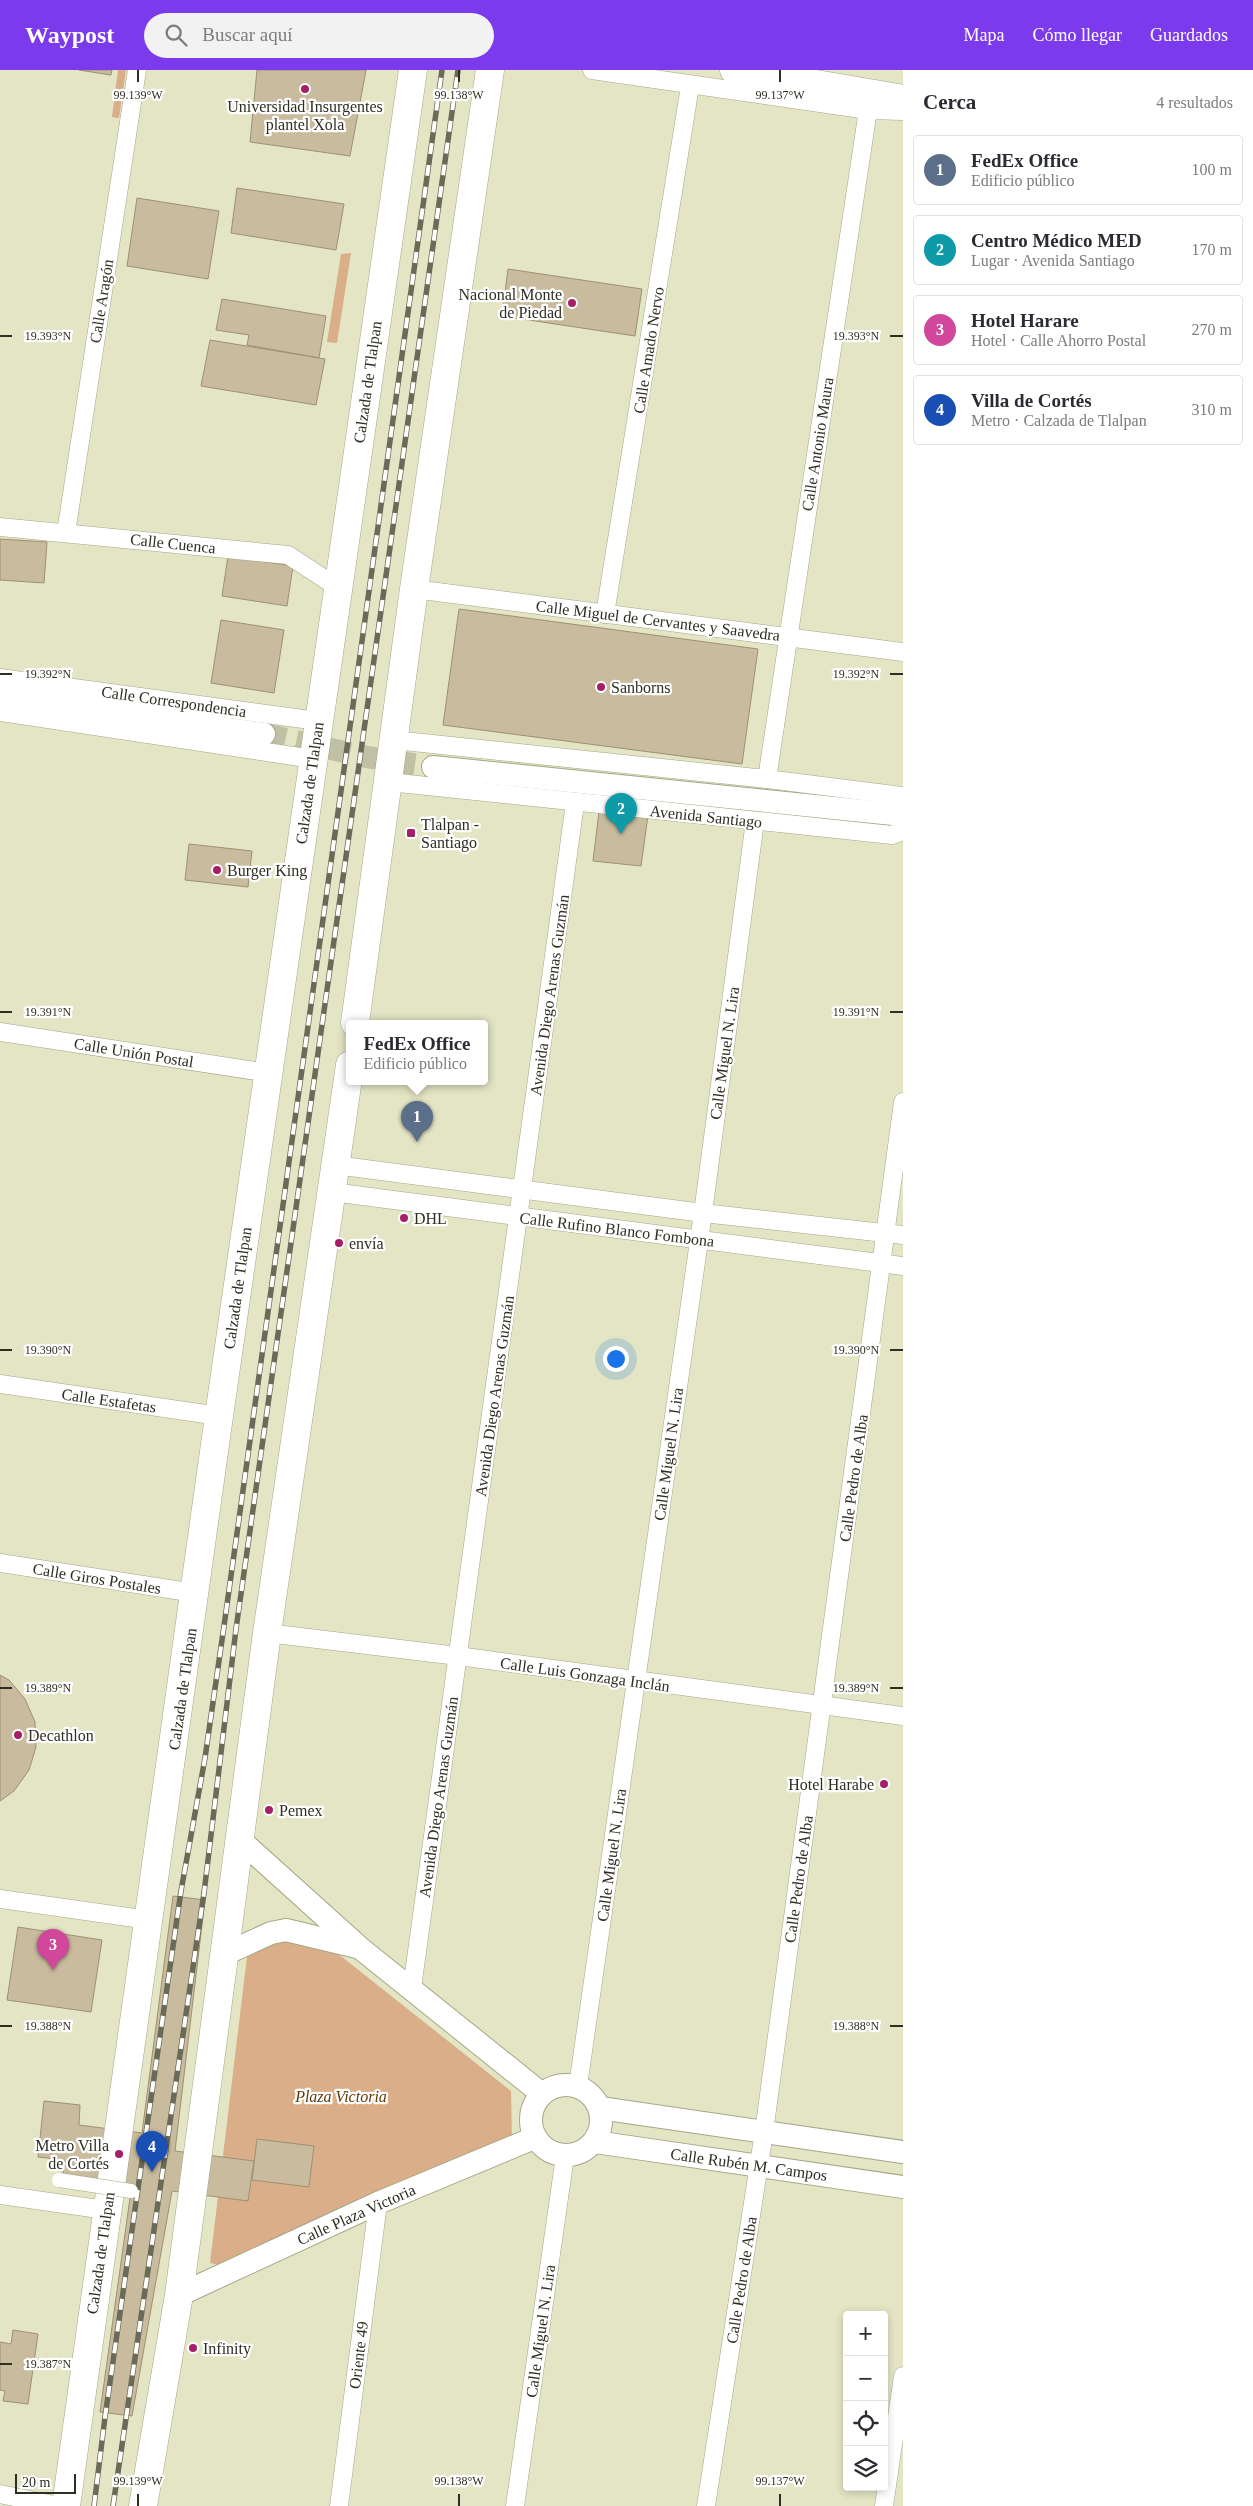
<!DOCTYPE html>
<html lang="es">
<meta charset="utf-8">
<style>
body{margin:0;font-family:"Times New Roman",serif;background:#f2f2f3;color:#2b2b33}
.controls{position:absolute;right:15px;bottom:15px;display:grid;overflow:hidden;border-radius:5px;box-shadow:0 2px 8px #0003}
.controls button{width:45px;height:45px;display:grid;place-items:center;padding:0;border:0;border-bottom:1px solid #e1e1e2;background:#fff;color:#2b2b33;font:25px sans-serif}
.scale{position:absolute;left:15px;bottom:12px;width:61px;box-sizing:border-box;padding-left:5px;border:2px solid #2e2e22;border-top:0;font-size:14px;line-height:18px;white-space:nowrap;color:#2e2e22;-webkit-text-stroke:4px #fff;paint-order:stroke}
.you{position:absolute;left:615px;top:1288px;width:18px;height:18px;margin:-12px;border:4px solid #fff;border-radius:50%;background:#1a73e8;box-shadow:0 0 0 8px #1a73e833}
.badge{display:grid;place-items:center;width:32px;height:32px;border-radius:50%;background:#7c3aed;color:#fff;font-size:16px;font-weight:700}
.pin{position:absolute;translate:-50% -41px;filter:drop-shadow(0 1px 2px #0008)}
.pin::after{content:'';position:absolute;top:26px;width:18px;height:15px;background:inherit;clip-path:polygon(0 0,100% 0,50% 100%)}
.popup{position:absolute;left:346px;top:950px;width:142px;height:65px;box-sizing:border-box;display:grid;place-content:center;border-radius:5px;background:#fff;filter:drop-shadow(0 1px 4px #0005);font-size:16px;white-space:nowrap;color:#7c7c81}
.popup b{font-size:19px;color:#2b2b33}
.popup::after{content:'';position:absolute;left:50%;top:100%;margin-left:-10px;border:10px solid transparent;border-top-color:#fff}
.list{margin:0;padding:0;list-style:none}
h2{display:flex;justify-content:space-between;align-items:center;height:65px;margin:0;padding:0 20px;font-size:21px}
h2 small{font-size:16px;font-weight:400;color:#7c7c81}
.list li{display:grid;grid-template-columns:32px 1fr auto;gap:15px;align-items:center;box-sizing:border-box;height:70px;margin:0 10px 10px;padding:0 10px;border:1px solid #e1e1e2;border-radius:5px}
.list b{display:block;font-size:19px;white-space:nowrap}
.list p{margin:0;font-size:16px;white-space:nowrap;color:#7c7c81}
.list em{font-size:16px;font-style:normal;color:#7c7c81}
.icon{flex:none;width:28px;height:28px;fill:none;stroke:currentColor;stroke-width:2;stroke-linecap:round;stroke-linejoin:round}
.map{position:relative;flex:none;width:903px;height:2436px;overflow:hidden}
header{display:flex;align-items:center;gap:30px;box-sizing:border-box;height:70px;padding:0 25px;background:#7c3aed;color:#fff}
header strong{font-size:24px}
nav{display:flex;gap:28px;margin-inline-start:auto;font-size:18px}
.search{width:350px;height:45px;background:#f2f2f3;display:flex;align-items:center;gap:12px;box-sizing:border-box;padding:0 18px;border-radius:28px;color:#7c7c81;font-size:19px}
main{display:flex}
aside{flex:1;background:#fff}
.map>svg:first-child{display:block}
.green{fill:#d9ae88}
.building{fill:#c9bb9d;stroke:#9d9074}
.lines{fill:none;stroke-linecap:round;stroke-linejoin:round}
.tertiary-tunnel{stroke:#bfc0a4;stroke-width:22;stroke-dasharray:22 11;stroke-linecap:butt}
.minor-casing{stroke:#a5a787;stroke-width:19}
.tertiary-casing{stroke:#a5a787;stroke-width:24}
.primary-casing{stroke:#a5a787;stroke-width:29}
.trunk-casing{stroke:#a5a787;stroke-width:29}
.minor{stroke:#fff;stroke-width:18}
.tertiary{stroke:#fff;stroke-width:22}
.primary{stroke:#fff;stroke-width:28}
.trunk{stroke:#fff;stroke-width:28}
.rail-casing{stroke:#696a57;stroke-width:5.5}
.rail{stroke:#fff;stroke-width:4;stroke-dasharray:11;stroke-linecap:butt}
.pedestrian-bridge-casing{stroke:#a5a787;stroke-width:15;stroke-linecap:butt}
.pedestrian-bridge{stroke:#fff;stroke-width:14}
.ticks{fill:none;stroke:#2e2e22;stroke-width:2}
.poi-dot{fill:#a61e65;stroke:#fff;stroke-width:2}
.labels{text-anchor:middle;stroke-width:4.5;stroke-linejoin:round;paint-order:stroke}
.poi-label{font-size:16px;fill:#2e2e22;stroke:#fff;text-anchor:start}
.street-label{font-size:16px;fill:#2e2e22;stroke:#fff}
.park-label{font-size:16px;font-style:italic;fill:#623a0a;stroke:#fff}
.ticks-label{font-size:12px;text-anchor:middle;fill:#2e2e22;stroke:#fff;stroke-width:4.5;stroke-linejoin:round;paint-order:stroke}
</style>
<header>
<strong>Waypost</strong>
<div class="search"><svg class="icon" aria-label="search" viewBox="0 0 24 24"><circle cx="10" cy="10" r="6"/><path d="M15 15l6 6"/></svg>Buscar aquí</div>
<nav><a>Mapa</a><a>Cómo llegar</a><a>Guardados</a></nav>
</header>
<main>
<div class="map">
<svg width="903" height="2436" viewBox="0 0 903 2436">
<rect width="100%" height="100%" fill="#e3e5c4"/>
<g class="green">
<polygon points="118,0 126,0 119,48 112,47"/>
<polygon points="351,183 337,273 327,272 341,184"/>
<polygon points="277,1869 337,1883 511,2021 512,2072 224,2196 210,2193 247,1887"/>
</g>
<g class="building">
<polygon points="79,0 112,0 111,5"/>
<polygon points="257,0 366,0 350,86 250,72"/>
<polygon points="237,118 344,134 336,180 231,163"/>
<polygon points="137,128 219,141 208,209 127,196"/>
<polygon points="508,199 642,219 635,266 502,246"/>
<polygon points="222,229 326,246 319,288 247,275 249,265 216,260"/>
<polygon points="210,270 325,289 316,335 201,316"/>
<polygon points="0,469 47,472 44,513 0,510"/>
<polygon points="228,486 293,496 287,536 222,526"/>
<polygon points="459,539 758,579 742,694 443,655"/>
<polygon points="221,550 284,560 274,623 211,613"/>
<polygon points="600,733 649,738 641,796 593,791"/>
<polygon points="189,774 252,781 248,817 185,810"/>
<polygon points="0,1605 9,1610 25,1629 35,1652 36,1677 29,1700 14,1721 0,1731"/>
<polygon points="173,1826 205,1830 175,2081 254,2091 248,2131 172,2121 132,2346 100,2342 131,2121 63,2109 64,2090 38,2087 44,2031 80,2035 79,2055 142,2063"/>
<polygon points="18,1857 102,1870 91,1942 7,1930"/>
<polygon points="257,2069 314,2076 309,2117 252,2110"/>
<polygon points="13,2260 38,2264 28,2334 3,2331 5,2321 0,2320 0,2272 11,2274"/>
</g>
<g class="lines">
<polyline class="tertiary-tunnel" points="264,664 367,687 433,697"/>
<defs>
<g id="minor">
<polyline points="592,0 868,40 903,41"/>
<polyline points="0,457 288,485 337,517"/>
<polyline points="66,463 137,0"/>
<polyline points="414,519 903,582"/>
<polyline points="605,544 690,16"/>
<polyline points="0,608 318,651"/>
<polyline points="0,642 313,689"/>
<polyline points="394,670 767,709 903,726"/>
<polyline points="767,709 868,40"/>
<polyline points="389,712 892,765 903,761"/>
<polyline points="0,962 269,1003"/>
<polyline points="335,1095 703,1143 903,1165"/>
<polyline points="332,1122 903,1196"/>
<polyline points="0,1314 219,1346"/>
<polyline points="0,1493 195,1523"/>
<polyline points="267,1563 458,1586 903,1646"/>
<polyline points="0,1829 149,1850"/>
<polyline points="412,1918 575,733"/>
<polyline points="578,2016 703,1143 755,751"/>
<polyline points="0,2125 106,2140"/>
<polyline points="0,2424 59,2436"/>
<polyline points="339,2436 378,2133"/>
<polyline points="515,2436 565,2086"/>
<polyline points="706,2436 764,2062 903,1032"/>
<polyline points="884,2436 903,2306"/>
</g>
<g id="tertiary">
<polyline points="0,626 264,664"/>
<polyline points="433,697 903,745"/>
<polyline points="239,1769 360,1878 542,2024"/>
<polyline points="225,1884 271,1863 286,1860 357,1877"/>
<circle cx="566" cy="2050" r="35"/>
<polyline points="600,2038 903,2082"/>
<polyline points="595,2072 903,2117"/>
<polyline points="179,2225 378,2133 534,2068"/>
</g>
<polyline id="primary" points="734,0 903,29"/>
<g id="trunk">
<polyline points="355,953 414,519 490,0"/>
<polyline points="66,2436 219,1346 413,0"/>
<polyline points="143,2436 179,2225 267,1563 350,995"/>
</g>
</defs>
<use href="#minor" class="minor-casing"/>
<use href="#tertiary" class="tertiary-casing"/>
<use href="#primary" class="primary-casing"/>
<use href="#trunk" class="trunk-casing"/>
<use href="#minor" class="minor"/>
<use href="#tertiary" class="tertiary"/>
<use href="#primary" class="primary"/>
<use href="#trunk" class="trunk"/>
<defs>
<g id="rail">
<polyline points="94,2436 105,2347 181,1821 205,1688 224,1556 442,0"/>
<polyline points="113,2436 204,1823 236,1559 458,0"/>
</g>
</defs>
<use href="#rail" class="rail-casing"/>
<use href="#rail" class="rail"/>
<defs>
<polyline id="pedestrian-bridge" points="59,2110 131,2121"/>
</defs>
<use href="#pedestrian-bridge" class="pedestrian-bridge-casing"/>
<use href="#pedestrian-bridge" class="pedestrian-bridge"/>
</g>
<path class="ticks" d="M138,0V12M459,0V12M780,0V12M0,266H12M890,266H903M0,604H12M890,604H903M0,942H12M890,942H903M0,1280H12M890,1280H903M0,1618H12M890,1618H903M0,1956H12M890,1956H903M0,2294H12M138,2424V2436M459,2424V2436M780,2424V2436"/>
<g class="poi-dot">
<circle cx="305" cy="19" r="5"/>
<circle cx="572" cy="233" r="5"/>
<circle cx="601" cy="617" r="5"/>
<rect x="406" y="758" width="10" height="10" rx="2.5"/>
<circle cx="217" cy="800" r="5"/>
<circle cx="404" cy="1148" r="5"/>
<circle cx="339" cy="1173" r="5"/>
<circle cx="18" cy="1665" r="5"/>
<circle cx="884" cy="1714" r="5"/>
<circle cx="269" cy="1740" r="5"/>
<circle cx="119" cy="2084" r="5"/>
<circle cx="193" cy="2278" r="5"/>
</g>
<g class="labels">
<g class="poi-label">
<text x="305" y="42" text-anchor="middle">Universidad Insurgentes<tspan x="305" dy="18">plantel Xola</tspan></text>
<text x="562" y="230" text-anchor="end">Nacional Monte<tspan x="562" dy="18">de Piedad</tspan></text>
<text x="611" y="623">Sanborns</text>
<text x="421" y="760">Tlalpan -<tspan x="421" dy="18">Santiago</tspan></text>
<text x="227" y="806">Burger King</text>
<text x="414" y="1154">DHL</text>
<text x="349" y="1179">envía</text>
<text x="28" y="1671">Decathlon</text>
<text x="874" y="1720" text-anchor="end">Hotel Harabe</text>
<text x="279" y="1746">Pemex</text>
<text x="109" y="2081" text-anchor="end">Metro Villa<tspan x="109" dy="18">de Cortés</tspan></text>
<text x="203" y="2284">Infinity</text>
</g>
<g class="street-label">
<text transform="translate(101 231) rotate(-81)" y="6">Calle Aragón</text>
<text transform="translate(648 280) rotate(-81)" y="6">Calle Amado Nervo</text>
<text transform="translate(367 312) rotate(-82)" y="6">Calzada de Tlalpan</text>
<text transform="translate(817 374) rotate(-81)" y="6">Calle Antonio Maura</text>
<text transform="translate(173 473) rotate(6)" y="6">Calle Cuenca</text>
<text transform="translate(658 550) rotate(7)" y="6">Calle Miguel de Cervantes y Saavedra</text>
<text transform="translate(174 631) rotate(8)" y="6">Calle Correspondencia</text>
<text transform="translate(309 713) rotate(-82)" y="6">Calzada de Tlalpan</text>
<text transform="translate(706 746) rotate(6)" y="6">Avenida Santiago</text>
<text transform="translate(549 925) rotate(-82)" y="6">Avenida Diego Arenas Guzmán</text>
<text transform="translate(134 982) rotate(9)" y="6">Calle Unión Postal</text>
<text transform="translate(724 983) rotate(-82)" y="6">Calle Miguel N. Lira</text>
<text transform="translate(617 1159) rotate(7)" y="6">Calle Rufino Blanco Fombona</text>
<text transform="translate(237 1218) rotate(-82)" y="6">Calzada de Tlalpan</text>
<text transform="translate(494 1326) rotate(-82)" y="6">Avenida Diego Arenas Guzmán</text>
<text transform="translate(109 1330) rotate(8)" y="6">Calle Estafetas</text>
<text transform="translate(668 1384) rotate(-82)" y="6">Calle Miguel N. Lira</text>
<text transform="translate(853 1408) rotate(-82)" y="6">Calle Pedro de Alba</text>
<text transform="translate(97 1508) rotate(9)" y="6">Calle Giros Postales</text>
<text transform="translate(585 1604) rotate(8)" y="6">Calle Luis Gonzaga Inclán</text>
<text transform="translate(182 1619) rotate(-82)" y="6">Calzada de Tlalpan</text>
<text transform="translate(438 1727) rotate(-82)" y="6">Avenida Diego Arenas Guzmán</text>
<text transform="translate(611 1785) rotate(-82)" y="6">Calle Miguel N. Lira</text>
<text transform="translate(798 1809) rotate(-82)" y="6">Calle Pedro de Alba</text>
<text transform="translate(749 2094) rotate(8)" y="6">Calle Rubén M. Campos</text>
<text transform="translate(356 2144) rotate(-24)" y="6">Calle Plaza Victoria</text>
<text transform="translate(100 2183) rotate(-82)" y="6">Calzada de Tlalpan</text>
<text transform="translate(741 2210) rotate(-81)" y="6">Calle Pedro de Alba</text>
<text transform="translate(540 2261) rotate(-82)" y="6">Calle Miguel N. Lira</text>
<text transform="translate(358 2285) rotate(-83)" y="6">Oriente 49</text>
</g>
<g class="park-label">
<text x="341" y="2032">Plaza Victoria</text>
</g>
</g>
<g class="ticks-label">
<text x="138" y="29">99.139°W</text>
<text x="459" y="29">99.138°W</text>
<text x="780" y="29">99.137°W</text>
<text x="48" y="270">19.393°N</text>
<text x="856" y="270">19.393°N</text>
<text x="48" y="608">19.392°N</text>
<text x="856" y="608">19.392°N</text>
<text x="48" y="946">19.391°N</text>
<text x="856" y="946">19.391°N</text>
<text x="48" y="1284">19.390°N</text>
<text x="856" y="1284">19.390°N</text>
<text x="48" y="1622">19.389°N</text>
<text x="856" y="1622">19.389°N</text>
<text x="48" y="1960">19.388°N</text>
<text x="856" y="1960">19.388°N</text>
<text x="48" y="2298">19.387°N</text>
<text x="138" y="2415">99.139°W</text>
<text x="459" y="2415">99.138°W</text>
<text x="780" y="2415">99.137°W</text>
</g>
</svg>
<div class="controls">
<button>+</button>
<button>−</button>
<button><svg class="icon" aria-label="locate" viewBox="0 0 24 24"><circle cx="12" cy="12" r="6"/><path d="M12 2v4M12 18v4M2 12h4M18 12h4"/></svg></button>
<button><svg class="icon" aria-label="layers" viewBox="0 0 24 24"><path d="M12 4l9 5-9 5-9-5zM3 14l9 5 9-5"/></svg></button>
</div>
<div class="scale">20 m</div>
<div class="you"></div>
<div class="pin badge" style="left:417px;top:1072px;background:#5c6f8a">1</div>
<div class="popup"><b>FedEx Office</b>Edificio público</div>
<div class="pin badge" style="left:621px;top:764px;background:#0f9aa8">2</div>
<div class="pin badge" style="left:53px;top:1900px;background:#d1479c">3</div>
<div class="pin badge" style="left:152px;top:2102px;background:#1a4fb4">4</div>
</div>
<aside>
<h2>Cerca<small>4 resultados</small></h2>
<ul class="list">
<li><span class="badge" style="background:#5c6f8a">1</span><div><b>FedEx Office</b><p>Edificio público</p></div><em>100 m</em></li>
<li><span class="badge" style="background:#0f9aa8">2</span><div><b>Centro Médico MED</b><p>Lugar · Avenida Santiago</p></div><em>170 m</em></li>
<li><span class="badge" style="background:#d1479c">3</span><div><b>Hotel Harare</b><p>Hotel · Calle Ahorro Postal</p></div><em>270 m</em></li>
<li><span class="badge" style="background:#1a4fb4">4</span><div><b>Villa de Cortés</b><p>Metro · Calzada de Tlalpan</p></div><em>310 m</em></li>
</ul>
</aside>
</main>
